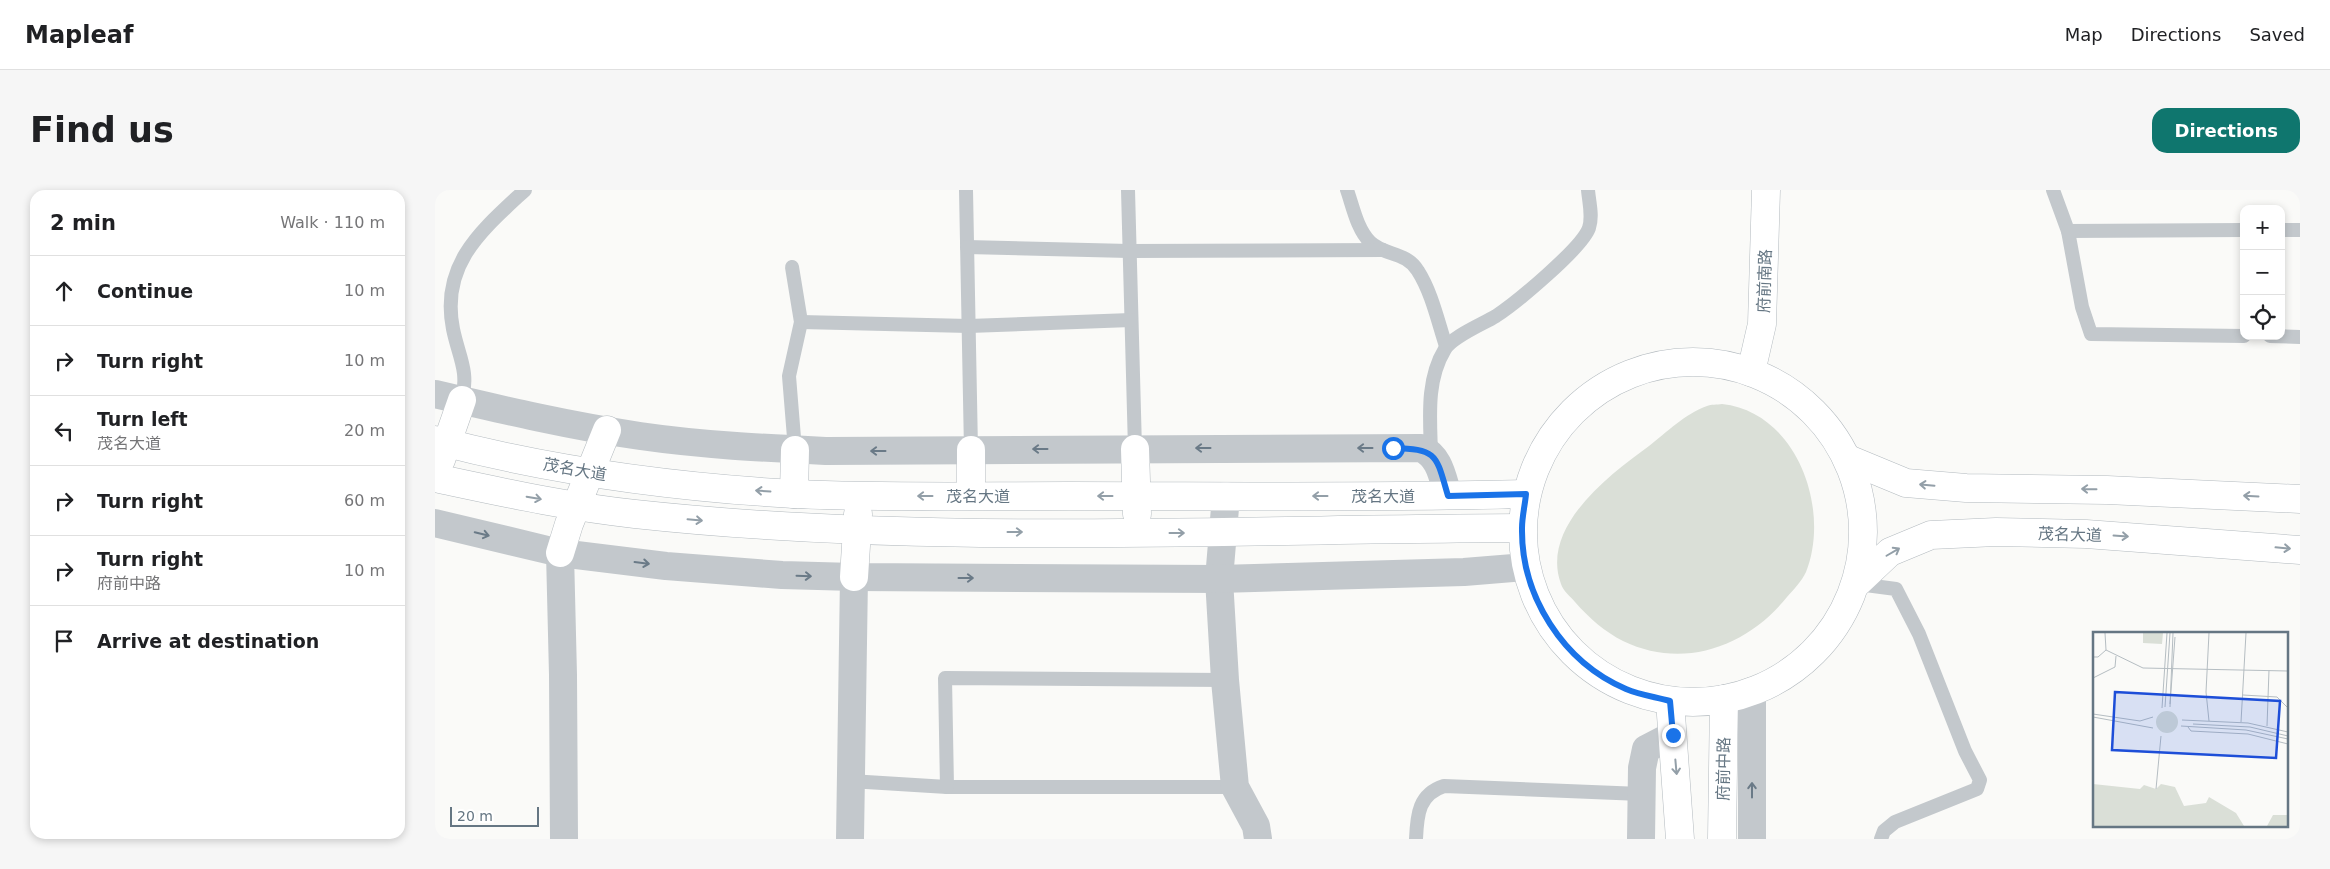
<!DOCTYPE html>
<meta charset="utf-8">
<style>
body{margin:0;font-family:"DejaVu Sans","Noto Sans SC",sans-serif;background:#f6f6f6;color:#202124}
.controls{position:absolute;right:15px;top:15px;display:grid;overflow:hidden;border-radius:10px;box-shadow:0 2px 8px #0003}
.controls button{width:45px;height:45px;display:grid;place-items:center;padding:0;border:0;border-bottom:1px solid #e0e0e0;background:#fff;color:#202124;font:25px sans-serif}
.scale{position:absolute;left:15px;bottom:12px;width:89px;box-sizing:border-box;padding-left:5px;border:2px solid #657683;border-top:0;font-size:14px;line-height:18px;white-space:nowrap;color:#657683;-webkit-text-stroke:4px #fff;paint-order:stroke}
.stop{position:absolute;width:15px;height:15px;margin:-11px;border:4px solid #1a73e8;border-radius:50%;background:#fff}
.stop.end{background:#1a73e8;border-color:#fff;box-shadow:0 1px 5px #0008}
.list{margin:0;padding:0;list-style:none}
h2{display:flex;justify-content:space-between;align-items:center;height:65px;margin:0;padding:0 20px;font-size:21px}
h2 small{font-size:16px;font-weight:400;color:#757577}
.list li{display:grid;grid-template-columns:32px 1fr auto;gap:15px;align-items:center;box-sizing:border-box;height:70px;padding:0 20px;border-top:1px solid #e0e0e0}
.list b{display:block;font-size:19px;white-space:nowrap}
.list p{margin:0;font-size:16px;white-space:nowrap;color:#757577}
.list em{font-size:16px;font-style:normal;color:#757577}
.icon{flex:none;width:28px;height:28px;fill:none;stroke:currentColor;stroke-width:2;stroke-linecap:round;stroke-linejoin:round}
.map{position:relative;flex:none;width:1865px;height:649px;overflow:hidden;border-radius:15px}
header{display:flex;align-items:center;gap:30px;box-sizing:border-box;height:70px;padding:0 25px;background:#fff;border-bottom:1px solid #e0e0e0}
header strong{font-size:24px}
nav{display:flex;gap:28px;margin-inline-start:auto;font-size:18px}
.intro{display:flex;align-items:center;justify-content:space-between;box-sizing:border-box;height:120px;padding:0 30px}
h1{margin:0;font-size:35px}
.button{padding:12px 22px;border-radius:15px;background:#0f766e;color:#fff;font-size:18px;font-weight:700}
main{display:flex;gap:30px;padding:0 30px}
aside{flex:1;background:#fff;border-radius:15px;box-shadow:0 2px 8px #0003}
.map>svg:first-child{display:block}
.green{fill:#dadfd7}
.lines{fill:none;stroke-linecap:round;stroke-linejoin:round}
.secondary-casing{stroke:#b3babf;stroke-width:29}
.service{stroke:#c3c8cc;stroke-width:14}
.minor{stroke:#c3c8cc;stroke-width:28}
.secondary{stroke:#fff;stroke-width:28}
.oneway{stroke:#6a7a87}
.oneway2{stroke:#939fa8}
.route{stroke:#1a73e8;stroke-width:6}
.labels{text-anchor:middle;stroke-width:5;stroke-linejoin:round;paint-order:stroke}
.street-label{font-size:16px;fill:#657683;stroke:#fff}
.inset-road{fill:none;stroke:#b5bdc2;stroke-width:1}
.view{fill:#1d4ed8;fill-opacity:0.15;stroke:#1d4ed8;stroke-width:2.5}
.inset-edge{fill:none;stroke:#657683;stroke-width:2.5}
</style>
<header>
<strong>Mapleaf</strong>
<nav><a>Map</a><a>Directions</a><a>Saved</a></nav>
</header>
<div class="intro"><h1>Find us</h1><a class="button">Directions</a></div>
<main>
<aside>
<h2>2 min<small>Walk · 110 m</small></h2>
<ul class="list">
<li><svg class="icon" aria-label="ahead" viewBox="0 0 24 24"><path d="M12 20V5M6 11l6-6 6 6"/></svg><div><b>Continue</b></div><em>10 m</em></li>
<li><svg class="icon" aria-label="right" viewBox="0 0 24 24"><path d="M7 20v-9h11M14 6l5 5-5 5"/></svg><div><b>Turn right</b></div><em>10 m</em></li>
<li><svg class="icon" aria-label="left" viewBox="0 0 24 24"><path d="M17 20v-9H6M10 6l-5 5 5 5"/></svg><div><b>Turn left</b><p>茂名大道</p></div><em>20 m</em></li>
<li><svg class="icon" aria-label="right" viewBox="0 0 24 24"><path d="M7 20v-9h11M14 6l5 5-5 5"/></svg><div><b>Turn right</b></div><em>60 m</em></li>
<li><svg class="icon" aria-label="right" viewBox="0 0 24 24"><path d="M7 20v-9h11M14 6l5 5-5 5"/></svg><div><b>Turn right</b><p>府前中路</p></div><em>10 m</em></li>
<li><svg class="icon" aria-label="arrive" viewBox="0 0 24 24"><path d="M6 21V4h12l-3 4 3 4H6"/></svg><div><b>Arrive at destination</b></div></li>
</ul>
</aside>
<div class="map">
<svg width="1865" height="649" viewBox="0 0 1865 649">
<rect width="100%" height="100%" fill="#fafaf8"/>
<path class="green" d="M1287,214C1362,222 1396,319 1371,382C1367,391 1358,400 1352,407C1312,457 1248,480 1188,451C1170,442 1154,428 1140,412C1136,407 1128,401 1126,394C1105,337 1174,285 1214,256C1231,243 1251,223 1272,216C1276,214 1282,215 1287,214Z"/>
<g class="lines">
<defs>
<g id="secondary">
<circle cx="1258" cy="342" r="170"/>
<polyline points="1316,182 1327,134 1331,0"/>
<path d="M0,250C117,281 238,297 359,304C451,308 543,306 634,306C787,306 939,308 1091,304"/>
<polyline points="700,259 702,324"/>
<polyline points="1413,269 1471,293 1531,298 1672,300 1865,309"/>
<polyline points="6,270 27,210"/>
<path d="M0,288C66,302 133,317 200,324C494,356 791,339 1087,338"/>
<polyline points="359,304 360,260"/>
<polyline points="536,306 536,260"/>
<polyline points="125,363 134,334 172,240"/>
<polyline points="419,387 423,324"/>
<polyline points="1421,394 1455,362 1496,345 1561,342 1651,344 1865,360"/>
<polyline points="1235,511 1245,649"/>
<polyline points="1287,649 1289,509"/>
</g>
</defs>
<use href="#secondary" class="secondary-casing"/>
<g class="service">
<polyline points="531,0 536,260"/>
<polyline points="693,0 700,259"/>
<path d="M912,0C918,17 922,39 935,52C949,66 971,61 983,81C997,103 1003,132 1011,156"/>
<polyline points="1618,0 1633,41 1647,117 1656,144 1809,146"/>
<polyline points="1846,40 1865,40"/>
<polyline points="1633,41 1809,40"/>
<polyline points="532,57 694,61 948,60"/>
<polyline points="357,77 366,132 354,186 360,260"/>
<polyline points="366,132 534,136 696,130"/>
<polyline points="1835,146 1865,147"/>
<path d="M27,210C34,180 24,168 18,139C5,74 47,40 90,0"/>
<path d="M996,263C995,228 991,190 1010,159C1018,146 1048,134 1061,126C1081,113 1147,58 1154,38C1158,26 1154,12 1153,0"/>
<polyline points="1423,394 1461,399 1484,444 1530,561 1545,590 1542,599 1460,632 1449,641 1446,649"/>
<polyline points="415,591 512,597 800,597"/>
<polyline points="512,597 510,488 790,490"/>
<path d="M981,649C982,624 984,604 1009,596L1206,604"/>
</g>
<g class="minor">
<path d="M0,204C68,220 136,236 205,246C267,255 330,258 392,261L986,258C1005,267 1007,286 1013,305"/>
<polyline points="791,306 784,389 790,490 800,597 821,636 823,649"/>
<polyline points="0,333 125,363 231,376 347,385 419,387 784,389 1029,382 1091,377"/>
<polyline points="125,363 128,485 129,649"/>
<polyline points="1317,501 1317,649"/>
<polyline points="415,649 419,387"/>
<polyline points="1206,649 1207,578 1211,559 1238,545"/>
</g>
<use href="#secondary" class="secondary"/>
</g>
<defs><path id="oneway-shaft" d="M-6 0H5M1.5-3L5.5 0L1.5 3" fill="none" stroke-width="1.6" stroke-linecap="round" stroke-linejoin="round" transform="scale(1.25)"/></defs>
<g class="oneway">
<use href="#oneway-shaft" transform="translate(768 258) rotate(180)"/>
<use href="#oneway-shaft" transform="translate(930 258) rotate(180)"/>
<use href="#oneway-shaft" transform="translate(605 259) rotate(180)"/>
<use href="#oneway-shaft" transform="translate(443 261) rotate(180)"/>
<use href="#oneway-shaft" transform="translate(47 344) rotate(14)"/>
<use href="#oneway-shaft" transform="translate(207 373) rotate(7)"/>
<use href="#oneway-shaft" transform="translate(369 386) rotate(2)"/>
<use href="#oneway-shaft" transform="translate(531 388)"/>
<use href="#oneway-shaft" transform="translate(1317 600) rotate(-90)"/>
</g>
<g class="oneway2">
<use href="#oneway-shaft" transform="translate(1492 295) rotate(-175)"/>
<use href="#oneway-shaft" transform="translate(1654 299) rotate(-179)"/>
<use href="#oneway-shaft" transform="translate(328 301) rotate(-176)"/>
<use href="#oneway-shaft" transform="translate(490 306) rotate(-180)"/>
<use href="#oneway-shaft" transform="translate(670 306) rotate(-180)"/>
<use href="#oneway-shaft" transform="translate(885 306) rotate(180)"/>
<use href="#oneway-shaft" transform="translate(1816 306) rotate(-177)"/>
<use href="#oneway-shaft" transform="translate(99 308) rotate(10)"/>
<use href="#oneway-shaft" transform="translate(260 330) rotate(5)"/>
<use href="#oneway-shaft" transform="translate(580 342)"/>
<use href="#oneway-shaft" transform="translate(742 343)"/>
<use href="#oneway-shaft" transform="translate(1686 346) rotate(4)"/>
<use href="#oneway-shaft" transform="translate(1848 358) rotate(5)"/>
<use href="#oneway-shaft" transform="translate(1458 362) rotate(-30)"/>
<use href="#oneway-shaft" transform="translate(1241 577) rotate(85)"/>
</g>
<g class="lines">
<path class="route" d="M958,258C1003,259 1001,265 1013,306L1091,304C1090,315 1087,327 1087,338C1086,406 1128,472 1191,499C1205,505 1221,507 1235,511L1238,545"/>
</g>
<g class="labels">
<g class="street-label">
<text transform="translate(1329 91) rotate(-88)" y="6">府前南路</text>
<text transform="translate(140 279) rotate(10)" y="6">茂名大道</text>
<text x="543" y="312">茂名大道</text>
<text x="948" y="312">茂名大道</text>
<text transform="translate(1635 344) rotate(2)" y="6">茂名大道</text>
<text transform="translate(1288 579) rotate(-89)" y="6">府前中路</text>
</g>
</g>
<g transform="translate(1658 442)">
<rect width="195" height="195" fill="#fafaf8"/>
<path d="M50,1H70L69,12L50,11ZM63 90a11 11 0 1 1 22 0a11 11 0 1 1-22 0ZM0,152L47,157L51,153L63,157L68,152L82,155L91,174L113,171L116,165L143,181L151,194H0ZM180,183H195V194H174Z" fill="#dadfd7"/>
<path class="inset-road" d="M12,1L13,18L50,36L195,39M116,1L113,60L116,89M0,25H5L13,18M0,46L22,35L23,24M150,63L184,65L195,76M77,72L82,5M72,75L77,1M77,75L80,1M69,76L74,1M0,82L47,89L60,85M0,85L60,96M89,88L155,91L195,100M148,90L153,1M100,92L157,95L195,104M88,94L153,98L195,107M174,94L176,38M95,95L98,99L155,102L195,112M63,157L68,104"/>
<path class="view" d="M22,60L187,69L183,126L19,118Z"/>
<rect width="195" height="195" class="inset-edge"/>
</g>
</svg>
<div class="controls">
<button>+</button>
<button>−</button>
<button><svg class="icon" aria-label="locate" viewBox="0 0 24 24"><circle cx="12" cy="12" r="6"/><path d="M12 2v4M12 18v4M2 12h4M18 12h4"/></svg></button>
</div>
<div class="scale">20 m</div>
<div class="stop" style="left:958px;top:258px"></div>
<div class="stop end" style="left:1238px;top:545px"></div>
</div>
</main>
